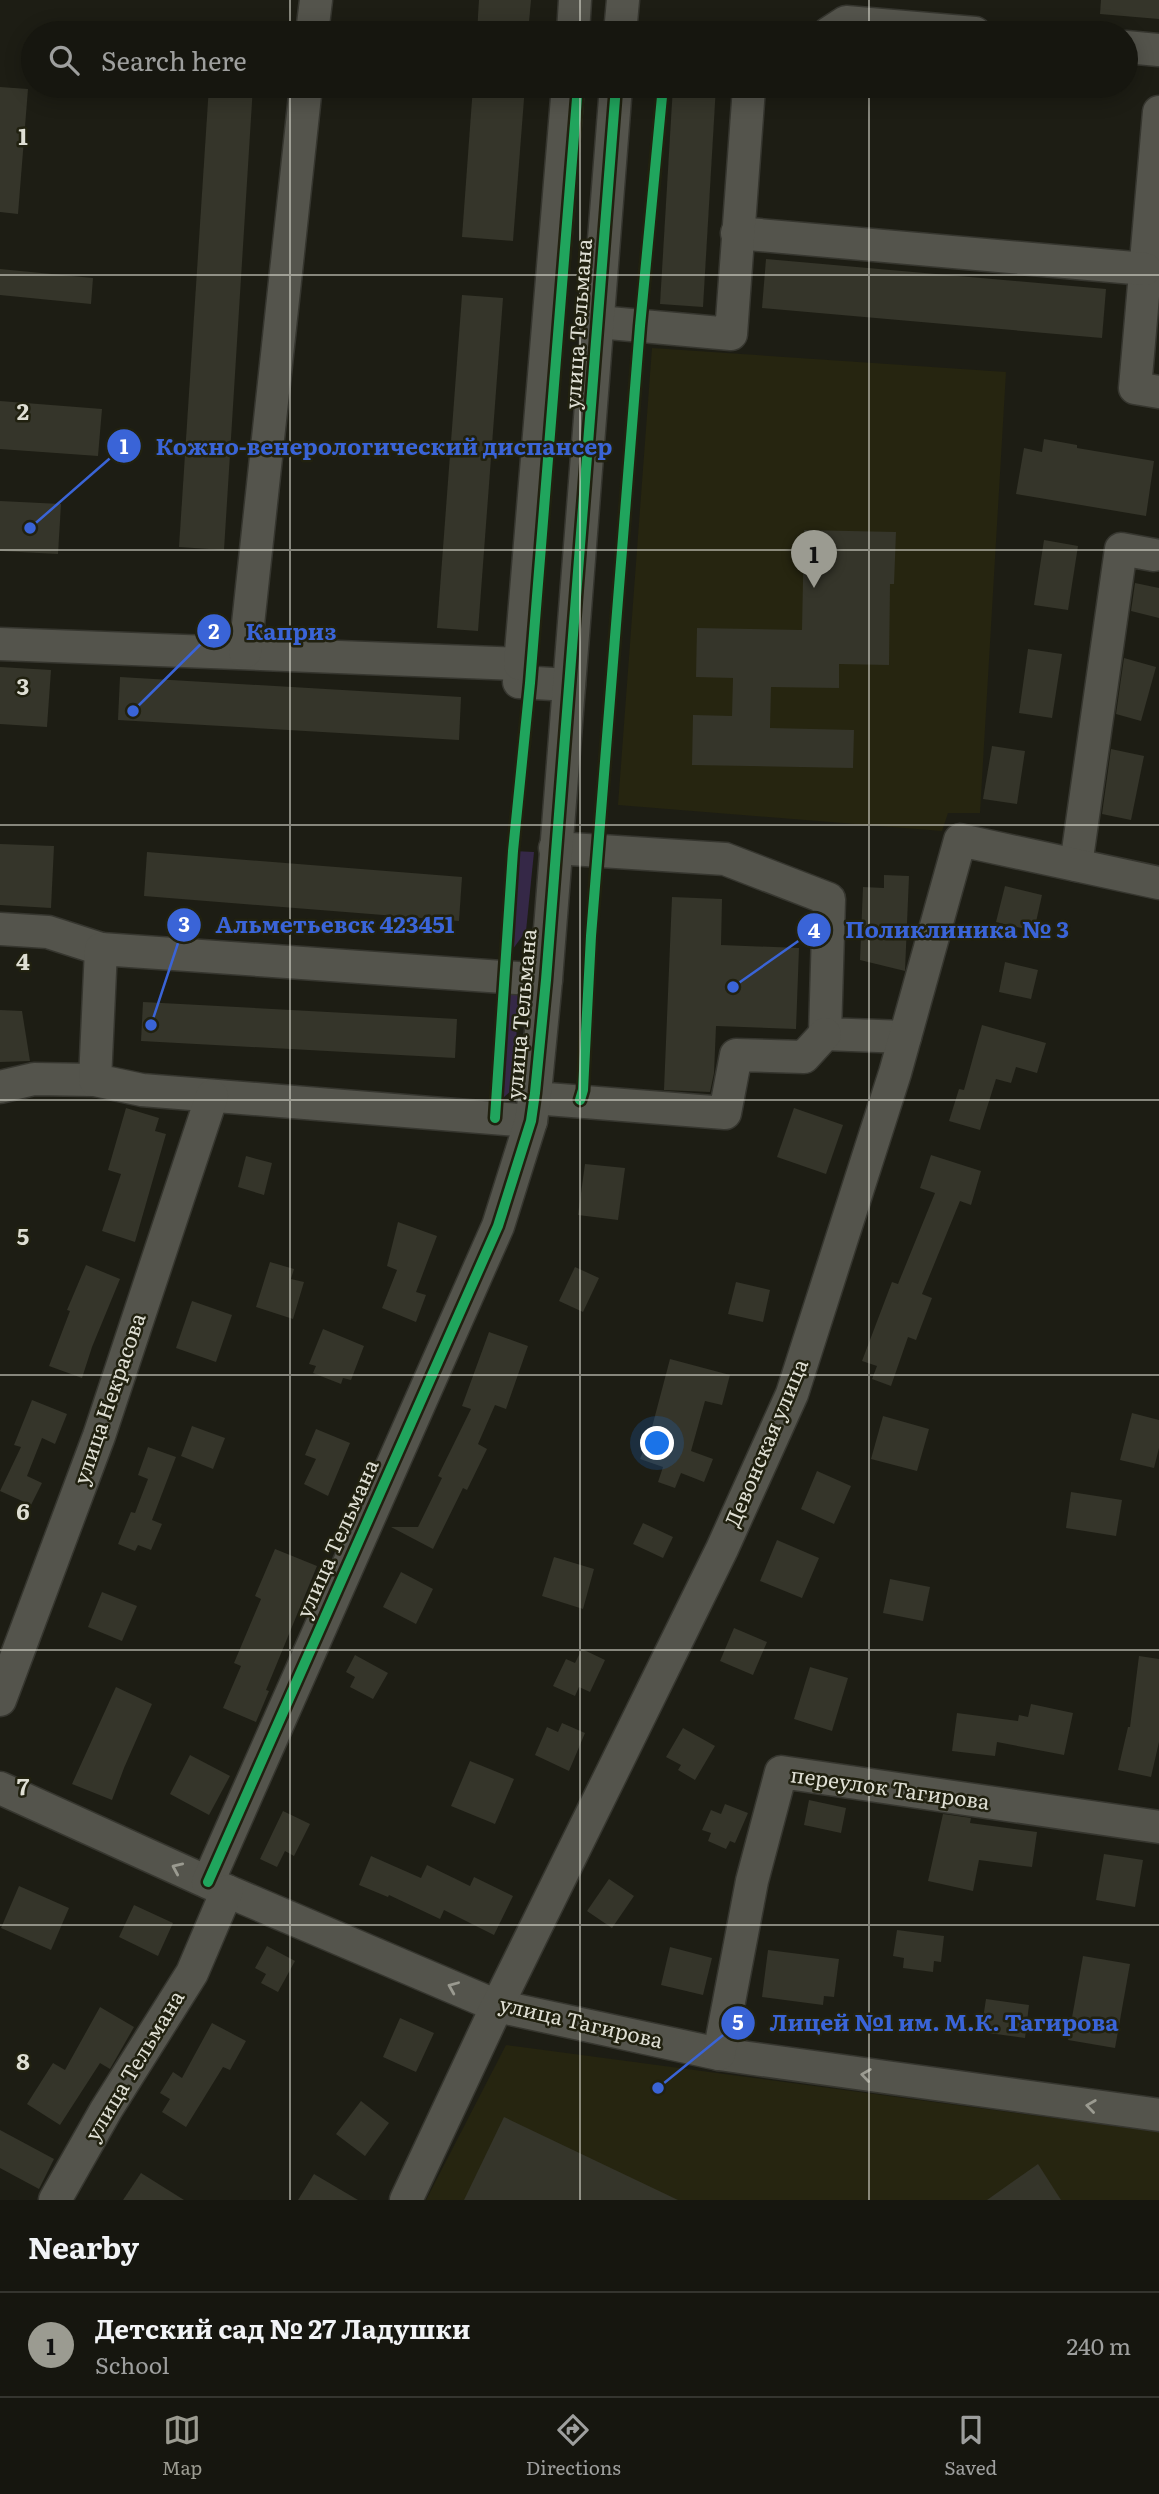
<!DOCTYPE html>
<meta charset="utf-8">
<style>
body{margin:0;font-family:Literata,serif;background:#23231d;color:#f1f3f6}
.you{position:absolute;left:658px;top:1444px;width:24px;height:24px;margin:-18px;border:5px solid #fff;border-radius:50%;background:#1a73e8;box-shadow:0 0 0 10px #1a73e833}
.badge{display:grid;place-items:center;width:46px;height:46px;border-radius:50%;background:#9b9b91;color:#111;font-size:23px;font-weight:700}
.pin{position:absolute;translate:-50% -58px;filter:drop-shadow(0 2px 4px #0008)}
.pin::after{content:'';position:absolute;top:37px;width:24px;height:21px;background:inherit;clip-path:polygon(0 0,100% 0,50% 100%)}
.list{margin:0;padding:0;list-style:none}
h2{display:flex;justify-content:space-between;align-items:center;height:91px;margin:0;padding:0 28px;font-size:30px}
h2 small{font-size:23px;font-weight:400;color:#9e9f9e}
.list li{display:grid;grid-template-columns:46px 1fr auto;gap:21px;align-items:center;box-sizing:border-box;height:105px;padding:0 28px;border-top:2px solid #35352f}
.list b{display:block;font-size:26px;white-space:nowrap}
.list p{margin:0;font-size:23px;white-space:nowrap;color:#9e9f9e}
.list em{font-size:23px;font-style:normal;color:#9e9f9e}
.icon{flex:none;width:38px;height:38px;fill:none;stroke:currentColor;stroke-width:2;stroke-linecap:round;stroke-linejoin:round}
.map{position:relative;flex:none;width:1159px;height:2200px;overflow:hidden}
.search{position:absolute;background:#16160f;box-shadow:0 4px 18px #0003;left:21px;right:21px;top:21px;height:77px;display:flex;align-items:center;gap:18px;box-sizing:border-box;padding:0 24px;border-radius:38px;color:#9e9f9e;font-size:26px}
.sheet{height:196px;background:#16160f}
nav{display:flex;justify-content:space-around;align-items:center;box-sizing:border-box;height:98px;border-top:2px solid #35352f;background:#16160f;font-size:19px;color:#9e9f9e}
nav a{display:grid;justify-items:center;gap:4px}
nav .on{color:#9b9b91}
.map>svg:first-child{display:block}
.built{fill:#262510}
.green{fill:#352847}
.building{fill:#35352a}
.lines{fill:none;stroke-linecap:round;stroke-linejoin:round}
.minor-casing{stroke:#36362f;stroke-width:35}
.minor{stroke:#54544c;stroke-width:32}
.cycleway-casing{stroke:#212110;stroke-width:15}
.cycleway{stroke:#20a55d;stroke-width:10}
.oneway{stroke:#9a9a90}
.grid{fill:none;stroke:#dfdfd4;stroke-width:2;stroke-opacity:0.55}
.labels{text-anchor:middle;stroke-width:5;stroke-linejoin:round;paint-order:stroke}
.street-label{font-size:21px;fill:#dfdfd4;stroke:#212110}
.grid-label{font-size:23px;text-anchor:middle;font-weight:bold;fill:#dfdfd4;stroke:#212110;stroke-width:5;stroke-linejoin:round;paint-order:stroke}
.leader{fill:none;stroke:#3a64d7;stroke-width:2.5}
.callout-dot{fill:#3a64d7;stroke:#212110;stroke-width:2.5}
.mark-label{font-size:21px;text-anchor:middle;font-weight:bold;fill:#fff}
.callout-label{font-size:23px;text-anchor:middle;font-weight:bold;fill:#3a64d7;stroke:#212110;stroke-width:5;stroke-linejoin:round;paint-order:stroke}
</style>
<div class="map">
<svg width="1159" height="2200" viewBox="0 0 1159 2200">
<rect width="100%" height="100%" fill="#1d1d14"/>
<g class="built">
<polygon points="652,348 1006,372 980,813 948,813 942,831 618,805"/>
<polygon points="506,2045 1159,2132 1159,2200 426,2200"/>
</g>
<g class="green">
<polygon points="513,851 534,852 526,931 505,960"/>
<polygon points="504,977 520,989 512,1090 495,1105"/>
</g>
<g class="building">
<polygon points="479,0 531,0 528,33 477,33"/>
<polygon points="1101,0 1159,0 1159,19 1100,14"/>
<polygon points="209,86 253,86 224,550 179,547"/>
<polygon points="473,86 525,86 513,241 462,237"/>
<polygon points="673,86 716,86 703,307 660,304"/>
<polygon points="0,87 28,89 18,214 0,212"/>
<polygon points="766,259 1106,289 1102,338 762,308"/>
<polygon points="0,269 93,278 91,304 0,295"/>
<polygon points="462,295 503,298 478,631 437,628"/>
<polygon points="0,401 102,409 98,456 0,449"/>
<polygon points="1044,439 1077,445 1077,448 1154,461 1146,516 1016,494 1024,448 1042,452"/>
<polygon points="0,501 61,504 58,554 0,551"/>
<polygon points="804,530 896,532 894,584 890,584 889,665 839,664 839,688 771,687 770,728 854,730 853,768 692,765 693,715 732,716 733,678 696,677 697,628 802,630"/>
<polygon points="1044,540 1078,546 1068,610 1034,605"/>
<polygon points="1135,583 1159,588 1159,618 1131,611"/>
<polygon points="1028,649 1062,654 1052,718 1019,713"/>
<polygon points="1124,658 1156,667 1141,721 1116,714"/>
<polygon points="0,667 51,670 47,727 0,724"/>
<polygon points="120,677 461,697 459,740 118,720"/>
<polygon points="992,746 1025,751 1017,804 983,799"/>
<polygon points="1111,749 1144,756 1131,820 1102,814"/>
<polygon points="0,844 54,846 51,908 0,905"/>
<polygon points="147,852 462,877 459,921 144,896"/>
<polygon points="884,875 909,876 905,971 860,960 863,887 884,888"/>
<polygon points="1005,886 1042,895 1034,931 996,922"/>
<polygon points="672,897 722,899 721,945 799,948 796,1029 716,1026 714,1073 710,1092 664,1090"/>
<polygon points="1005,962 1038,970 1031,999 999,992"/>
<polygon points="143,1002 457,1019 455,1058 141,1041"/>
<polygon points="0,1010 22,1011 30,1061 0,1062"/>
<polygon points="982,1025 1046,1043 1037,1073 1016,1067 1011,1083 996,1079 980,1130 949,1121 959,1089 964,1090"/>
<polygon points="126,1108 159,1118 155,1131 166,1134 135,1242 102,1231 121,1174 108,1170"/>
<polygon points="794,1108 843,1125 826,1174 777,1157"/>
<polygon points="931,1155 981,1171 971,1205 960,1201 922,1294 932,1298 916,1340 908,1337 891,1386 872,1379 877,1366 862,1361 892,1282 898,1284 935,1193 920,1188"/>
<polygon points="246,1156 272,1163 264,1195 238,1187"/>
<polygon points="585,1164 625,1168 618,1220 578,1215"/>
<polygon points="398,1222 437,1236 416,1292 426,1295 416,1322 382,1308 397,1270 387,1266"/>
<polygon points="270,1262 294,1269 291,1279 304,1282 293,1319 256,1307"/>
<polygon points="86,1265 120,1279 92,1347 82,1378 49,1366 70,1311 67,1310"/>
<polygon points="575,1267 599,1278 583,1312 559,1301"/>
<polygon points="736,1282 770,1290 763,1322 728,1314"/>
<polygon points="192,1301 232,1315 216,1362 176,1348"/>
<polygon points="323,1329 364,1346 351,1380 343,1378 341,1384 313,1373 316,1366 309,1364"/>
<polygon points="489,1332 528,1346 506,1409 495,1405 478,1444 487,1449 467,1490 463,1488 433,1549 391,1527 418,1527 442,1478 438,1476 471,1409 462,1406"/>
<polygon points="670,1359 730,1375 722,1405 705,1401 691,1451 713,1459 704,1482 681,1473 675,1488 658,1482 663,1467 640,1459 651,1431"/>
<polygon points="32,1400 67,1414 55,1444 42,1438 27,1476 42,1483 31,1505 0,1491 21,1447 14,1445"/>
<polygon points="1132,1413 1159,1420 1159,1448 1154,1468 1120,1460"/>
<polygon points="883,1416 929,1429 917,1471 871,1459"/>
<polygon points="192,1426 225,1438 213,1469 181,1456"/>
<polygon points="316,1429 350,1443 328,1496 304,1484 316,1459 305,1455"/>
<polygon points="148,1447 176,1457 152,1520 162,1524 151,1550 138,1545 135,1551 118,1544 131,1512 135,1513 148,1479 138,1475"/>
<polygon points="817,1471 851,1486 834,1524 801,1509"/>
<polygon points="1071,1492 1122,1500 1116,1536 1066,1528"/>
<polygon points="643,1523 673,1537 663,1558 633,1544"/>
<polygon points="777,1540 819,1558 802,1598 760,1581"/>
<polygon points="275,1549 317,1566 266,1690 269,1691 256,1722 223,1708 241,1666 234,1663 261,1599 255,1596"/>
<polygon points="554,1557 594,1569 583,1609 542,1596"/>
<polygon points="401,1572 433,1589 416,1624 383,1607"/>
<polygon points="890,1579 930,1587 923,1621 883,1613"/>
<polygon points="102,1592 137,1606 122,1641 88,1627"/>
<polygon points="734,1628 767,1642 753,1675 720,1661"/>
<polygon points="582,1649 605,1660 590,1692 579,1687 575,1696 553,1686 566,1659 575,1663"/>
<polygon points="355,1655 388,1673 373,1699 350,1687 355,1677 346,1672"/>
<polygon points="1139,1656 1159,1659 1159,1742 1151,1777 1118,1770 1128,1727 1130,1727"/>
<polygon points="810,1667 848,1678 832,1731 794,1719"/>
<polygon points="116,1687 152,1704 124,1768 112,1800 72,1784"/>
<polygon points="1031,1704 1073,1713 1064,1755 997,1742 995,1756 952,1751 957,1713 1018,1721 1019,1715 1028,1717"/>
<polygon points="562,1723 585,1733 569,1771 535,1755 547,1727 558,1732"/>
<polygon points="683,1728 715,1746 695,1780 678,1770 681,1765 666,1757"/>
<polygon points="190,1755 230,1776 209,1815 170,1794"/>
<polygon points="470,1761 514,1779 495,1824 451,1806"/>
<polygon points="809,1800 846,1808 841,1833 804,1825"/>
<polygon points="725,1804 748,1813 735,1843 730,1841 726,1849 708,1841 711,1833 702,1830 711,1810 721,1814"/>
<polygon points="283,1811 310,1824 294,1856 285,1851 277,1867 260,1859"/>
<polygon points="943,1814 971,1818 970,1823 1037,1832 1032,1867 979,1860 973,1891 928,1881"/>
<polygon points="1104,1854 1143,1860 1135,1907 1096,1900"/>
<polygon points="371,1856 421,1878 427,1865 470,1886 474,1877 513,1896 494,1935 444,1910 440,1919 389,1895 388,1897 359,1885"/>
<polygon points="609,1879 634,1896 612,1928 587,1911"/>
<polygon points="19,1886 69,1908 51,1950 1,1928"/>
<polygon points="134,1905 173,1923 158,1956 119,1937"/>
<polygon points="897,1930 944,1936 941,1962 934,1961 933,1972 903,1968 904,1958 893,1956"/>
<polygon points="267,1946 295,1961 278,1992 261,1983 266,1974 255,1968"/>
<polygon points="670,1947 712,1958 703,1995 661,1985"/>
<polygon points="768,1950 839,1959 834,1997 824,1996 823,2005 762,1997"/>
<polygon points="1083,1956 1130,1964 1115,2048 1068,2040"/>
<polygon points="986,1999 1029,2005 1025,2038 981,2032"/>
<polygon points="100,2007 134,2027 110,2069 100,2063 60,2125 27,2104 53,2063 65,2070"/>
<polygon points="400,2018 434,2033 416,2072 383,2057"/>
<polygon points="212,2023 246,2041 230,2070 223,2067 186,2127 162,2112 170,2099 160,2093 173,2072 182,2078"/>
<polygon points="361,2101 389,2123 365,2156 336,2134"/>
<polygon points="504,2117 678,2200 464,2200"/>
<polygon points="0,2130 54,2159 39,2189 0,2168"/>
<polygon points="1038,2164 1061,2200 987,2200"/>
<polygon points="141,2173 184,2200 123,2200"/>
<polygon points="314,2174 358,2200 298,2200"/>
</g>
<g class="lines">
<defs>
<g id="minor">
<polyline points="312,33 316,0"/>
<polyline points="573,33 575,0"/>
<polyline points="620,33 623,0"/>
<polyline points="829,33 846,22 975,33"/>
<polyline points="1126,47 1159,50"/>
<polyline points="1159,112 1135,388 1159,392"/>
<polyline points="737,233 1145,269"/>
<polyline points="598,322 731,334 749,88 753,86"/>
<polyline points="0,644 520,664 519,682 569,685"/>
<polyline points="245,652 306,86"/>
<polyline points="520,664 568,86"/>
<polyline points="555,848 725,859 829,899 825,1034 905,1037"/>
<polyline points="1076,865 1121,549 1154,555"/>
<polyline points="0,929 48,932 101,949"/>
<polyline points="0,1087 34,1079 95,1080"/>
<polyline points="534,1098 725,1113 736,1055 804,1057 825,1034"/>
<polyline points="531,1121 142,1090 95,1080 101,949 546,980"/>
<polyline points="0,1700 99,1436 212,1096"/>
<polyline points="0,1788 227,1891 497,2006 719,2054 1159,2115"/>
<polyline points="208,1882 498,1226 531,1121 535,1093 546,980 616,86"/>
<polyline points="719,2054 752,1881 781,1772 1159,1827"/>
<polyline points="55,2200 106,2110 192,1973 227,1891"/>
<polyline points="406,2200 497,2006 722,1549 792,1394 895,1073 960,840 1159,883"/>
</g>
</defs>
<use href="#minor" class="minor-casing"/>
<use href="#minor" class="minor"/>
<defs>
<g id="cycleway">
<polyline points="580,1100 583,1090 591,936 640,326 663,86"/>
<polyline points="495,1118 513,851 530,683 578,86"/>
<polyline points="208,1882 498,1226 531,1121 535,1093 546,980 616,86"/>
</g>
</defs>
<use href="#cycleway" class="cycleway-casing"/>
<use href="#cycleway" class="cycleway"/>
</g>
<defs><path id="oneway-chevron" d="M-2-3.5L2.5 0L-2 3.5" fill="none" stroke-width="1.6" stroke-linecap="round" stroke-linejoin="round" transform="scale(1.75)"/></defs>
<g class="oneway">
<use href="#oneway-chevron" transform="translate(177 1868) rotate(-156)"/>
<use href="#oneway-chevron" transform="translate(453 1987) rotate(-157)"/>
<use href="#oneway-chevron" transform="translate(866 2075) rotate(-172)"/>
<use href="#oneway-chevron" transform="translate(1091 2106) rotate(-172)"/>
</g>
<path class="grid" d="M290,0V33M580,0V33M869,0V33M290,86V2200M580,86V2200M869,86V2200M0,275H1159M0,550H1159M0,825H1159M0,1100H1159M0,1375H1159M0,1650H1159M0,1925H1159"/>
<g class="labels">
<g class="street-label">
<text transform="translate(579 324) rotate(-86)" y="7">улица Тельмана</text>
<text transform="translate(522 1014) rotate(-85)" y="7">улица Тельмана</text>
<text transform="translate(110 1399) rotate(-71)" y="7">улица Некрасова</text>
<text transform="translate(767 1443) rotate(-67)" y="7">Девонская улица</text>
<text transform="translate(338 1539) rotate(-66)" y="7">улица Тельмана</text>
<text transform="translate(890 1789) rotate(8)" y="7">переулок Тагирова</text>
<text transform="translate(581 2023) rotate(13)" y="7">улица Тагирова</text>
<text transform="translate(135 2066) rotate(-59)" y="7">улица Тельмана</text>
</g>
</g>
<g class="grid-label">
<text x="23" y="145">1</text>
<text x="23" y="420">2</text>
<text x="23" y="695">3</text>
<text x="23" y="970">4</text>
<text x="23" y="1245">5</text>
<text x="23" y="1520">6</text>
<text x="23" y="1795">7</text>
<text x="23" y="2070">8</text>
</g>
<path class="leader" d="M30 528L124 446M133 711L214 631M151 1025L184 925M733 987L814 930M658 2088L738 2023"/>
<g class="callout-dot">
<circle cx="30" cy="528" r="7"/>
<circle cx="133" cy="711" r="7"/>
<circle cx="151" cy="1025" r="7"/>
<circle cx="733" cy="987" r="7"/>
<circle cx="658" cy="2088" r="7"/>
<circle cx="124" cy="446" r="18"/>
<circle cx="214" cy="631" r="18"/>
<circle cx="184" cy="925" r="18"/>
<circle cx="814" cy="930" r="18"/>
<circle cx="738" cy="2023" r="18"/>
</g>
<g class="mark-label">
<text x="124" y="454">1</text>
<text x="214" y="639">2</text>
<text x="184" y="932">3</text>
<text x="814" y="938">4</text>
<text x="738" y="2030">5</text>
</g>
<g class="callout-label">
<text x="384" y="455">Кожно-венерологический диспансер</text>
<text x="291" y="640">Каприз</text>
<text x="335" y="933">Альметьевск 423451</text>
<text x="957" y="938">Поликлиника № 3</text>
<text x="944" y="2031">Лицей №1 им. М.К. Тагирова</text>
</g>
</svg>
<div class="you"></div>
<div class="pin badge" style="left:814px;top:588px">1</div>
<div class="search"><svg class="icon" aria-label="search" viewBox="0 0 24 24"><circle cx="10" cy="10" r="6"/><path d="M15 15l6 6"/></svg>Search here</div>
</div>
<section class="sheet">
<h2>Nearby<small></small></h2>
<ul class="list">
<li><span class="badge">1</span><div><b>Детский сад № 27 Ладушки</b><p>School</p></div><em>240 m</em></li>
</ul>
</section>
<nav>
<a class="on"><svg class="icon" aria-label="map" viewBox="0 0 24 24"><path d="M3 6l6-2 6 2 6-2v14l-6 2-6-2-6 2zM9 4v14M15 6v14"/></svg>Map</a>
<a><svg class="icon" aria-label="directions" viewBox="0 0 24 24"><path d="M12 3l9 9-9 9-9-9zM9 14v-3h6M13 9l2 2-2 2"/></svg>Directions</a>
<a><svg class="icon" aria-label="saved" viewBox="0 0 24 24"><path d="M7 4h10v16l-5-4-5 4z"/></svg>Saved</a>
</nav>
